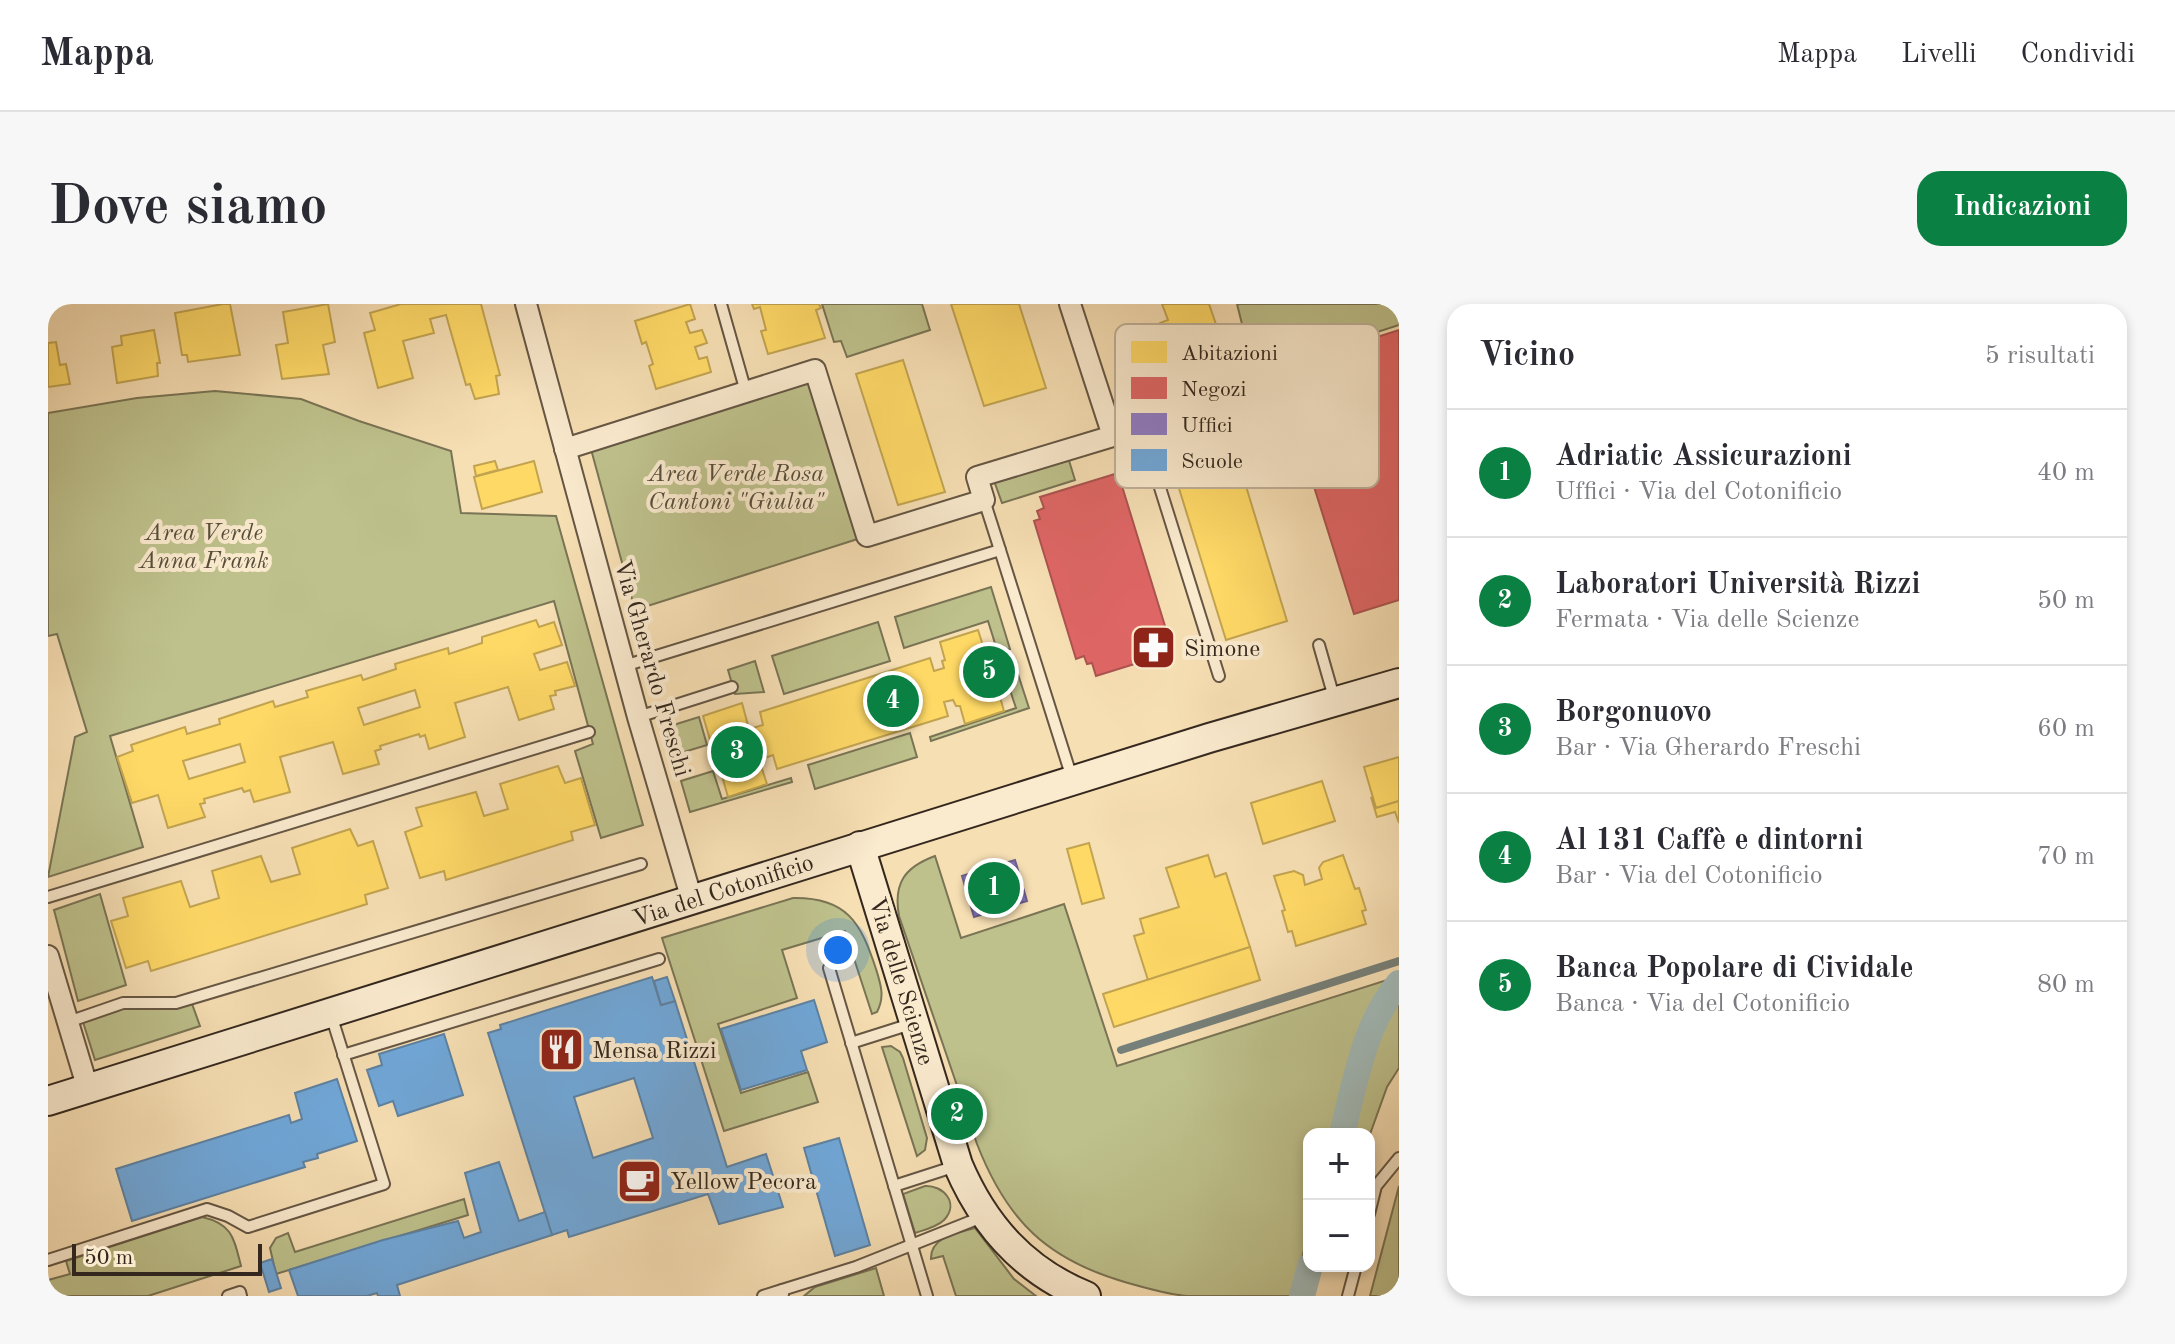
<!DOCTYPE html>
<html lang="it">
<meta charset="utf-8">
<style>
body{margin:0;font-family:"Old Standard TT",serif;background:#f7f7f7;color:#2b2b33}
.controls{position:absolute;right:24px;bottom:24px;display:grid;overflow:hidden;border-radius:16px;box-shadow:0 4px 12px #0003}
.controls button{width:72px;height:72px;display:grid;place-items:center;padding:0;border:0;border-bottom:2px solid #e1e1e2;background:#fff;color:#2b2b33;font:40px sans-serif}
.scale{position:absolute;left:24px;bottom:20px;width:190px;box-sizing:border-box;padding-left:8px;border:4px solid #34281e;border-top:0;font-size:22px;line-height:28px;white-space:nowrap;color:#34281e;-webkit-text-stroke:6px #faeace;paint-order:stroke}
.you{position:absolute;left:790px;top:646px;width:28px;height:28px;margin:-20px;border:6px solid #fff;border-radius:50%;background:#1a73e8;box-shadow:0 0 0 12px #1a73e833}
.badge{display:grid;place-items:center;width:52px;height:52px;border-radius:50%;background:#0b8043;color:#fff;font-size:26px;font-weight:700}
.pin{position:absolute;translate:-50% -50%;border:4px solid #fff;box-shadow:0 2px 8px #0006}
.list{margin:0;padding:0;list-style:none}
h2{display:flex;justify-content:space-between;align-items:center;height:104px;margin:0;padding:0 32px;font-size:34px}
h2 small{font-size:26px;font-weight:400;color:#7c7c81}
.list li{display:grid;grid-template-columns:52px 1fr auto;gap:24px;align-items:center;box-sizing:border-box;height:128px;padding:0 32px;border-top:2px solid #e1e1e2}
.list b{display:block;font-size:30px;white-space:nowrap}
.list p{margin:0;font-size:26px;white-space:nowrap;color:#7c7c81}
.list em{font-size:26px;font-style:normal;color:#7c7c81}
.map{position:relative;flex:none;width:1351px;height:992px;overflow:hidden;border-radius:24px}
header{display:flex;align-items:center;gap:48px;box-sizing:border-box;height:112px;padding:0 40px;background:#fff;border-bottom:2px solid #e1e1e2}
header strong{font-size:38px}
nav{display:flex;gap:44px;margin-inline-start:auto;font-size:28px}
.intro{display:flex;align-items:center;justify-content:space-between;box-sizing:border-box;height:192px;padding:0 48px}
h1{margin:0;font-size:56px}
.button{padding:20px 36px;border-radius:24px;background:#0b8043;color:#fff;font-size:28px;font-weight:700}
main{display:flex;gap:48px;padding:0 48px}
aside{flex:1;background:#fff;border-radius:24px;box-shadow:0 4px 12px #0003}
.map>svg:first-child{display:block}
.green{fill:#bec18c;stroke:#797455;stroke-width:2}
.homes{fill:#ffd966;stroke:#c2a450;stroke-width:2;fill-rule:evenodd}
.shops{fill:#e06666;stroke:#ac5350;stroke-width:2}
.offices{fill:#8e7cc3;stroke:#736392;stroke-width:2}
.schools{fill:#6fa8dc;stroke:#5d82a3;stroke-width:2;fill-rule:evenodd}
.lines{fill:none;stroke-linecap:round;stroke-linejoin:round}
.stream{stroke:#76807a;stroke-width:8}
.canal{stroke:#a2bab8;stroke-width:26}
.lane-casing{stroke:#655644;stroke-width:14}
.street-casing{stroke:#655644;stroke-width:24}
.secondary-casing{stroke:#34281e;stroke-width:32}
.lane{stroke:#faeace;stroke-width:10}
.street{stroke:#faeace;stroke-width:20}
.secondary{stroke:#faeace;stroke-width:28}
.labels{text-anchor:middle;stroke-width:8;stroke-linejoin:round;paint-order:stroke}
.park-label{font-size:24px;font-style:italic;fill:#564e3a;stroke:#faeace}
.poi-label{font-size:24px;fill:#34281e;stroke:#faeace;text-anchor:start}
.street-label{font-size:24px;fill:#34281e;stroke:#faeace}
.key{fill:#faeace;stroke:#bfb099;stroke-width:2}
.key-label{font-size:22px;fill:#34281e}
</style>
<header>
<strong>Mappa</strong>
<nav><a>Mappa</a><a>Livelli</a><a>Condividi</a></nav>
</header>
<div class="intro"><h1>Dove siamo</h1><a class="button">Indicazioni</a></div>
<main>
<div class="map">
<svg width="1351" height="992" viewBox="0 0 1351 992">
<rect width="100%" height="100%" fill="#f7dfb4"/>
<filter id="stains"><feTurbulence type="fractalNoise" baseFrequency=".0025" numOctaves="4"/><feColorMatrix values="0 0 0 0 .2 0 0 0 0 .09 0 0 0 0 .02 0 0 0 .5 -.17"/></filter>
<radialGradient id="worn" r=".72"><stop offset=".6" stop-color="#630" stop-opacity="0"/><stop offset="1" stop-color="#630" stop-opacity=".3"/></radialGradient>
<g class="green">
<polygon points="774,0 874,0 882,26 799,53 793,37 786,38"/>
<polygon points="1189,0 1351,0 1351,21 1206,68"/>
<polygon points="767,66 819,232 587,306 541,138"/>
<polygon points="167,87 253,95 311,117 403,147 413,209 508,212 595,521 553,534 527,447 545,440 506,297 62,432 95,543 0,573 27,433 39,428 9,330 0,332 0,109 89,94"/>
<polygon points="1019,150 1027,176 954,199 945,174"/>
<polygon points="943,283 962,345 950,349 940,317 856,344 847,313"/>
<polygon points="830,318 842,357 736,390 724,352"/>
<polygon points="707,357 716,388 687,390 680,366"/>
<polygon points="968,364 981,404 883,437 882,433 968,404 956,368"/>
<polygon points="651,413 659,441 626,451 619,423"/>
<polygon points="862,429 869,453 767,485 760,461"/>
<polygon points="665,467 674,495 743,474 744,478 642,508 633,477"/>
<path d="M887,552L913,634L1016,600L1069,762L1342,675C1303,718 1297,775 1284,830H1261V925L1245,992C1210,992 1175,992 1140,992C1121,991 1099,984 1080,979C999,956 959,917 929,840L851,612C845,579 857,563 887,552Z"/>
<polygon points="52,590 78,681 30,697 6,606"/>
<path d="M745,594C799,593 813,619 828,665C833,681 837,693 829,708L824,710L797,627L734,646L749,694L670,720L693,789L760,768L770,798L676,827L614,634Z"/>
<path d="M1351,691V764L1339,783L1321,833V830H1301C1313,781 1322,733 1351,691Z"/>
<polygon points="143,697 152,722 47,756 35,718 76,704 128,702"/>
<polygon points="843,742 852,748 855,754 879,834 877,846 869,852 834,743"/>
<path d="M877,882C895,881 912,899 896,916C889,923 876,926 867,929L855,890Z"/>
<polygon points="1351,882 1351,974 1348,987 1351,992 1322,992"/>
<polygon points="416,895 420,911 228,970 222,944 228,934 240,929 247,948"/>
<path d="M154,913C185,920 186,935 193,962L100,992H0V976L22,970L18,957Z"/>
<path d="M927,924L966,975L988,992H908L895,952L883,955C882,933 909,929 927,924Z"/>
<polygon points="828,964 836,992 756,992 767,983"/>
</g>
<g class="homes">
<polygon points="175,0 182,0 192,51 140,58 139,51 134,51 127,9"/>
<polygon points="280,0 287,38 275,41 281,70 234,75 228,41 240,39 235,8"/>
<polygon points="353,0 433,0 452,71 448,72 451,90 427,95 422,80 418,81 398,11 382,15 386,29 355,37 365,74 330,84 316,29 327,26 322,9"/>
<polygon points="642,0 647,15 638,18 642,29 654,26 659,39 647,43 651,55 659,53 663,68 608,85 601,62 605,60 598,38 594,40 587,17"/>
<polygon points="704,0 771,0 773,4 768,6 777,34 720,50 713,27 718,26 712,3 706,5"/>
<polygon points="903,0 971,0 998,84 936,102"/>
<polygon points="1114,0 1161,0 1182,61 1134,77 1129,63 1134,61 1128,44 1121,47 1112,19 1120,16"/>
<polygon points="106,26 112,59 109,59 110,72 69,79 64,43 74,41 73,32"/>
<polygon points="8,38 12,61 18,60 22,80 0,83 0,39"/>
<polygon points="855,56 897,188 850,201 808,70"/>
<polygon points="1187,146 1239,317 1178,336 1125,165"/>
<polygon points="447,157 450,166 428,172 426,162"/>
<polygon points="486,157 494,188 434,205 426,173"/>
<path d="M488,316L491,323L506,318L514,341L486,350L492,366L519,358L527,382L507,387L508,391L502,392L506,405L471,416L460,383L407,399L417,433L381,445L377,431L372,433L371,430L332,442L333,445L327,447L331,460L295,470L285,438L232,453L242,488L206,498L202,486L196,488L194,484L156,495L157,499L152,500L157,513L120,524L110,491L84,499L69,453L85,447L83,441L137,423L139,430L172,420L171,415L225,397L227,403L260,393L258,387L313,371L315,376L348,365L347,360L400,344L401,350L434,339V333ZM367,386L372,403L316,421L310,404ZM192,440L197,458L141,475L135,457Z"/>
<polygon points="930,326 939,354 931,356 938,382 948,379 956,407 917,420 912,402 908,402 905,396 896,398 900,412 729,465 725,451 711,456 719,480 680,493 672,465 680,461 673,437 663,439 655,412 694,399 701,425 715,421 712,408 882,354 886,367 896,364 894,357 897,356 892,338"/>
<polygon points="1351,453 1351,497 1328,504 1316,463"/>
<polygon points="510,462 517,479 533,474 547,521 523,528 525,536 398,576 396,567 372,574 357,528 374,522 368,504 428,488 436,512 460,505 452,480"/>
<polygon points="1274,477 1287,517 1215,540 1203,499"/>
<polygon points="1323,493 1328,504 1351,497 1351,519 1347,508 1329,513"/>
<polygon points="302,525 310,542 325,537 340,584 317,591 319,600 103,667 100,657 78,664 63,617 80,612 75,594 133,577 142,603 171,594 164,567 213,552 223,578 252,570 244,544"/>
<polygon points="1041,539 1056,594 1034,600 1019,545"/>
<polygon points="1160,551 1167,573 1178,569 1202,643 1100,676 1086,632 1096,629 1092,615 1131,603 1118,564"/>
<polygon points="1295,551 1307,585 1311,584 1318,606 1314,607 1318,620 1248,642 1244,627 1240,628 1234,607 1237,606 1226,572 1246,567 1255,571 1257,581 1274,575 1271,564 1275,558"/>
<polygon points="1202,643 1212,676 1066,723 1055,690"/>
</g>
<g class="shops">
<polygon points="1351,26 1351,296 1306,310 1229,65"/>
<polygon points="1070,169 1125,348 1048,372 1044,359 1039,360 1036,352 1028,355 986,217 992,215 989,207 996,204 992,193"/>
<polygon points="939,354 948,365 948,379 938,382 931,356"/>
</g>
<polygon class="offices" points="967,556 979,597 926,613 914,572"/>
<g class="schools">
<path d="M604,673L613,701L627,697L679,863L718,850L735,903L671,920L660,890L521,933L519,926L504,931L440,729L453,725L452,721ZM586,774L605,834L545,854L526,793Z"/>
<polygon points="619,673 627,697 613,701 606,677"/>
<polygon points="766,696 779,738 753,747 759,766 693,786 673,725"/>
<polygon points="396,730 415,791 350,812 345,797 331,802 319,766 334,761 331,750"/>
<polygon points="289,775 309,837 269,850 270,854 255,858 257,863 84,917 68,865 241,811 243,819 254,815 247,789"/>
<polygon points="791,834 822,941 787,952 756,844"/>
<polygon points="451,858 471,917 497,908 504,931 349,981 352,992 330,992 329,989 319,992 250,992 241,966 335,936 410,917 416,934 433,928 417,869"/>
<polygon points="224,955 233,984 221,988 212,959"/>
</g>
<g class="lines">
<polyline class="stream" points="1073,746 1351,657"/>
<g class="canal">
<path d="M1294,830C1307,779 1316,720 1351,679"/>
<polyline points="1254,992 1262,962"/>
</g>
<defs>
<g id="lane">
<polyline points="673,0 698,88"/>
<polyline points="1065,132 1093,123 1171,372"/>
<polyline points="936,196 952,246"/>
<polyline points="1271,341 1287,397"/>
<polyline points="576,362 952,246 1024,474"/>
<polyline points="590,413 684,383"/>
<polyline points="0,593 541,428"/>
<polyline points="781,664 879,992"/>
<polyline points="20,718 75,699 128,699 593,560"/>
<polyline points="803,739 866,719"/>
<polyline points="295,751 611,655"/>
<polyline points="846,882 908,862"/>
<polyline points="1321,910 1328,882 1351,854"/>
<polyline points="0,956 159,905 180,912 200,923 336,880 283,711"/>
<polyline points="734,986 808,963 934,913"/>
<polyline points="180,992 192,988 193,992"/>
<polyline points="715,992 734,986 735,990"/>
<polyline points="1300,992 1308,962"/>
</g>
<g id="street">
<polyline points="478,0 590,413 644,596"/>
<polyline points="517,145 767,66 819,232 936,196 929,173 1065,132 1022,0"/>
<polyline points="0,652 40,785"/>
</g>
<g id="secondary">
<path d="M812,542L910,861C936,922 976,967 1038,992"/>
<polyline points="0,797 1161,434 1351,379"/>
</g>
</defs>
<use href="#lane" class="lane-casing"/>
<use href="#street" class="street-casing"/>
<use href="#secondary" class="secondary-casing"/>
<use href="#lane" class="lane"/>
<use href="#street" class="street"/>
<use href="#secondary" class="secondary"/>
</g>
<defs>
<symbol id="pharmacy-square" viewBox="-11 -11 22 22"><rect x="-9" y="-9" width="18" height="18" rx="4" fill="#8f2418" stroke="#faeace"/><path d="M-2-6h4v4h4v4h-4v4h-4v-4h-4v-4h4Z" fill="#fff"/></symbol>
<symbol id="restaurant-square" viewBox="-11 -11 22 22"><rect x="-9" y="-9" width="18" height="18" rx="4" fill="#8f2418" stroke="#faeace"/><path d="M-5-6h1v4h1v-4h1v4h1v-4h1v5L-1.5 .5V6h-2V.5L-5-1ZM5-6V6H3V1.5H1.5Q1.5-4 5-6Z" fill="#fff"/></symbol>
<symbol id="cafe-square" viewBox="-11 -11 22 22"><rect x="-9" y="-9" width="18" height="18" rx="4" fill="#8f2418" stroke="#faeace"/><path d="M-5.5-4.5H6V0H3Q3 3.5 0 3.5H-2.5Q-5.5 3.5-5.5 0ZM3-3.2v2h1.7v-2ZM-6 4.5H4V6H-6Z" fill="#fff"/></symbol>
</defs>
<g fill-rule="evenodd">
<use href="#pharmacy-square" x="1080" y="318" width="51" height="51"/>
<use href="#restaurant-square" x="488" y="720" width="51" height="51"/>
<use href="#cafe-square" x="566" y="852" width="51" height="51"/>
</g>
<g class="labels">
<g class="park-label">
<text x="688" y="177">Area Verde Rosa<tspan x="688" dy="28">Cantoni "Giulia"</tspan></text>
<text x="156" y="236">Area Verde<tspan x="156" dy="28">Anna Frank</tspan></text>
</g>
<g class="poi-label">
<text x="1136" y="352">Simone</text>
<text x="544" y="754">Mensa Rizzi</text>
<text x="622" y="885">Yellow Pecora</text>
</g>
<g class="street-label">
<text transform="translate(605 364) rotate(74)" y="8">Via Gherardo Freschi</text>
<text transform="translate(675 586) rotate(-18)" y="8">Via del Cotonificio</text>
<text transform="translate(854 677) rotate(73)" y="8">Via delle Scienze</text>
</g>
</g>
<rect x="1067" y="20" width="264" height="164" rx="12" class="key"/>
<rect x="1083" y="37" width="36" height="22" fill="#ffd966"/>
<rect x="1083" y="73" width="36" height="22" fill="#e06666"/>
<rect x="1083" y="109" width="36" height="22" fill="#8e7cc3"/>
<rect x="1083" y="145" width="36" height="22" fill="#6fa8dc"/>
<g class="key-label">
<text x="1133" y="56">Abitazioni</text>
<text x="1133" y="92">Negozi</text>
<text x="1133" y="128">Uffici</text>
<text x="1133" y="164">Scuole</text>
</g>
<rect width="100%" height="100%" filter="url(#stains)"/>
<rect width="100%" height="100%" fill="url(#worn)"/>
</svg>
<div class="controls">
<button>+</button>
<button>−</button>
</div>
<div class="scale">50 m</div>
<div class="you"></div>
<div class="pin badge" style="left:946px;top:584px">1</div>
<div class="pin badge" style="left:909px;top:810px">2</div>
<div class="pin badge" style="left:689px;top:448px">3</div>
<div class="pin badge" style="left:845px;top:397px">4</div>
<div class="pin badge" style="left:941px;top:368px">5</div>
</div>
<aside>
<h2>Vicino<small>5 risultati</small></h2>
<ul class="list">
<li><span class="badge">1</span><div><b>Adriatic Assicurazioni</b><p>Uffici · Via del Cotonificio</p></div><em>40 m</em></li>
<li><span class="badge">2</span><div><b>Laboratori Università Rizzi</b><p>Fermata · Via delle Scienze</p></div><em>50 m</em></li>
<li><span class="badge">3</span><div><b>Borgonuovo</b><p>Bar · Via Gherardo Freschi</p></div><em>60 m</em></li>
<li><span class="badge">4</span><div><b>Al 131 Caffè e dintorni</b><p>Bar · Via del Cotonificio</p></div><em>70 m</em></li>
<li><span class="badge">5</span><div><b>Banca Popolare di Cividale</b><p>Banca · Via del Cotonificio</p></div><em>80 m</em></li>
</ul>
</aside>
</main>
